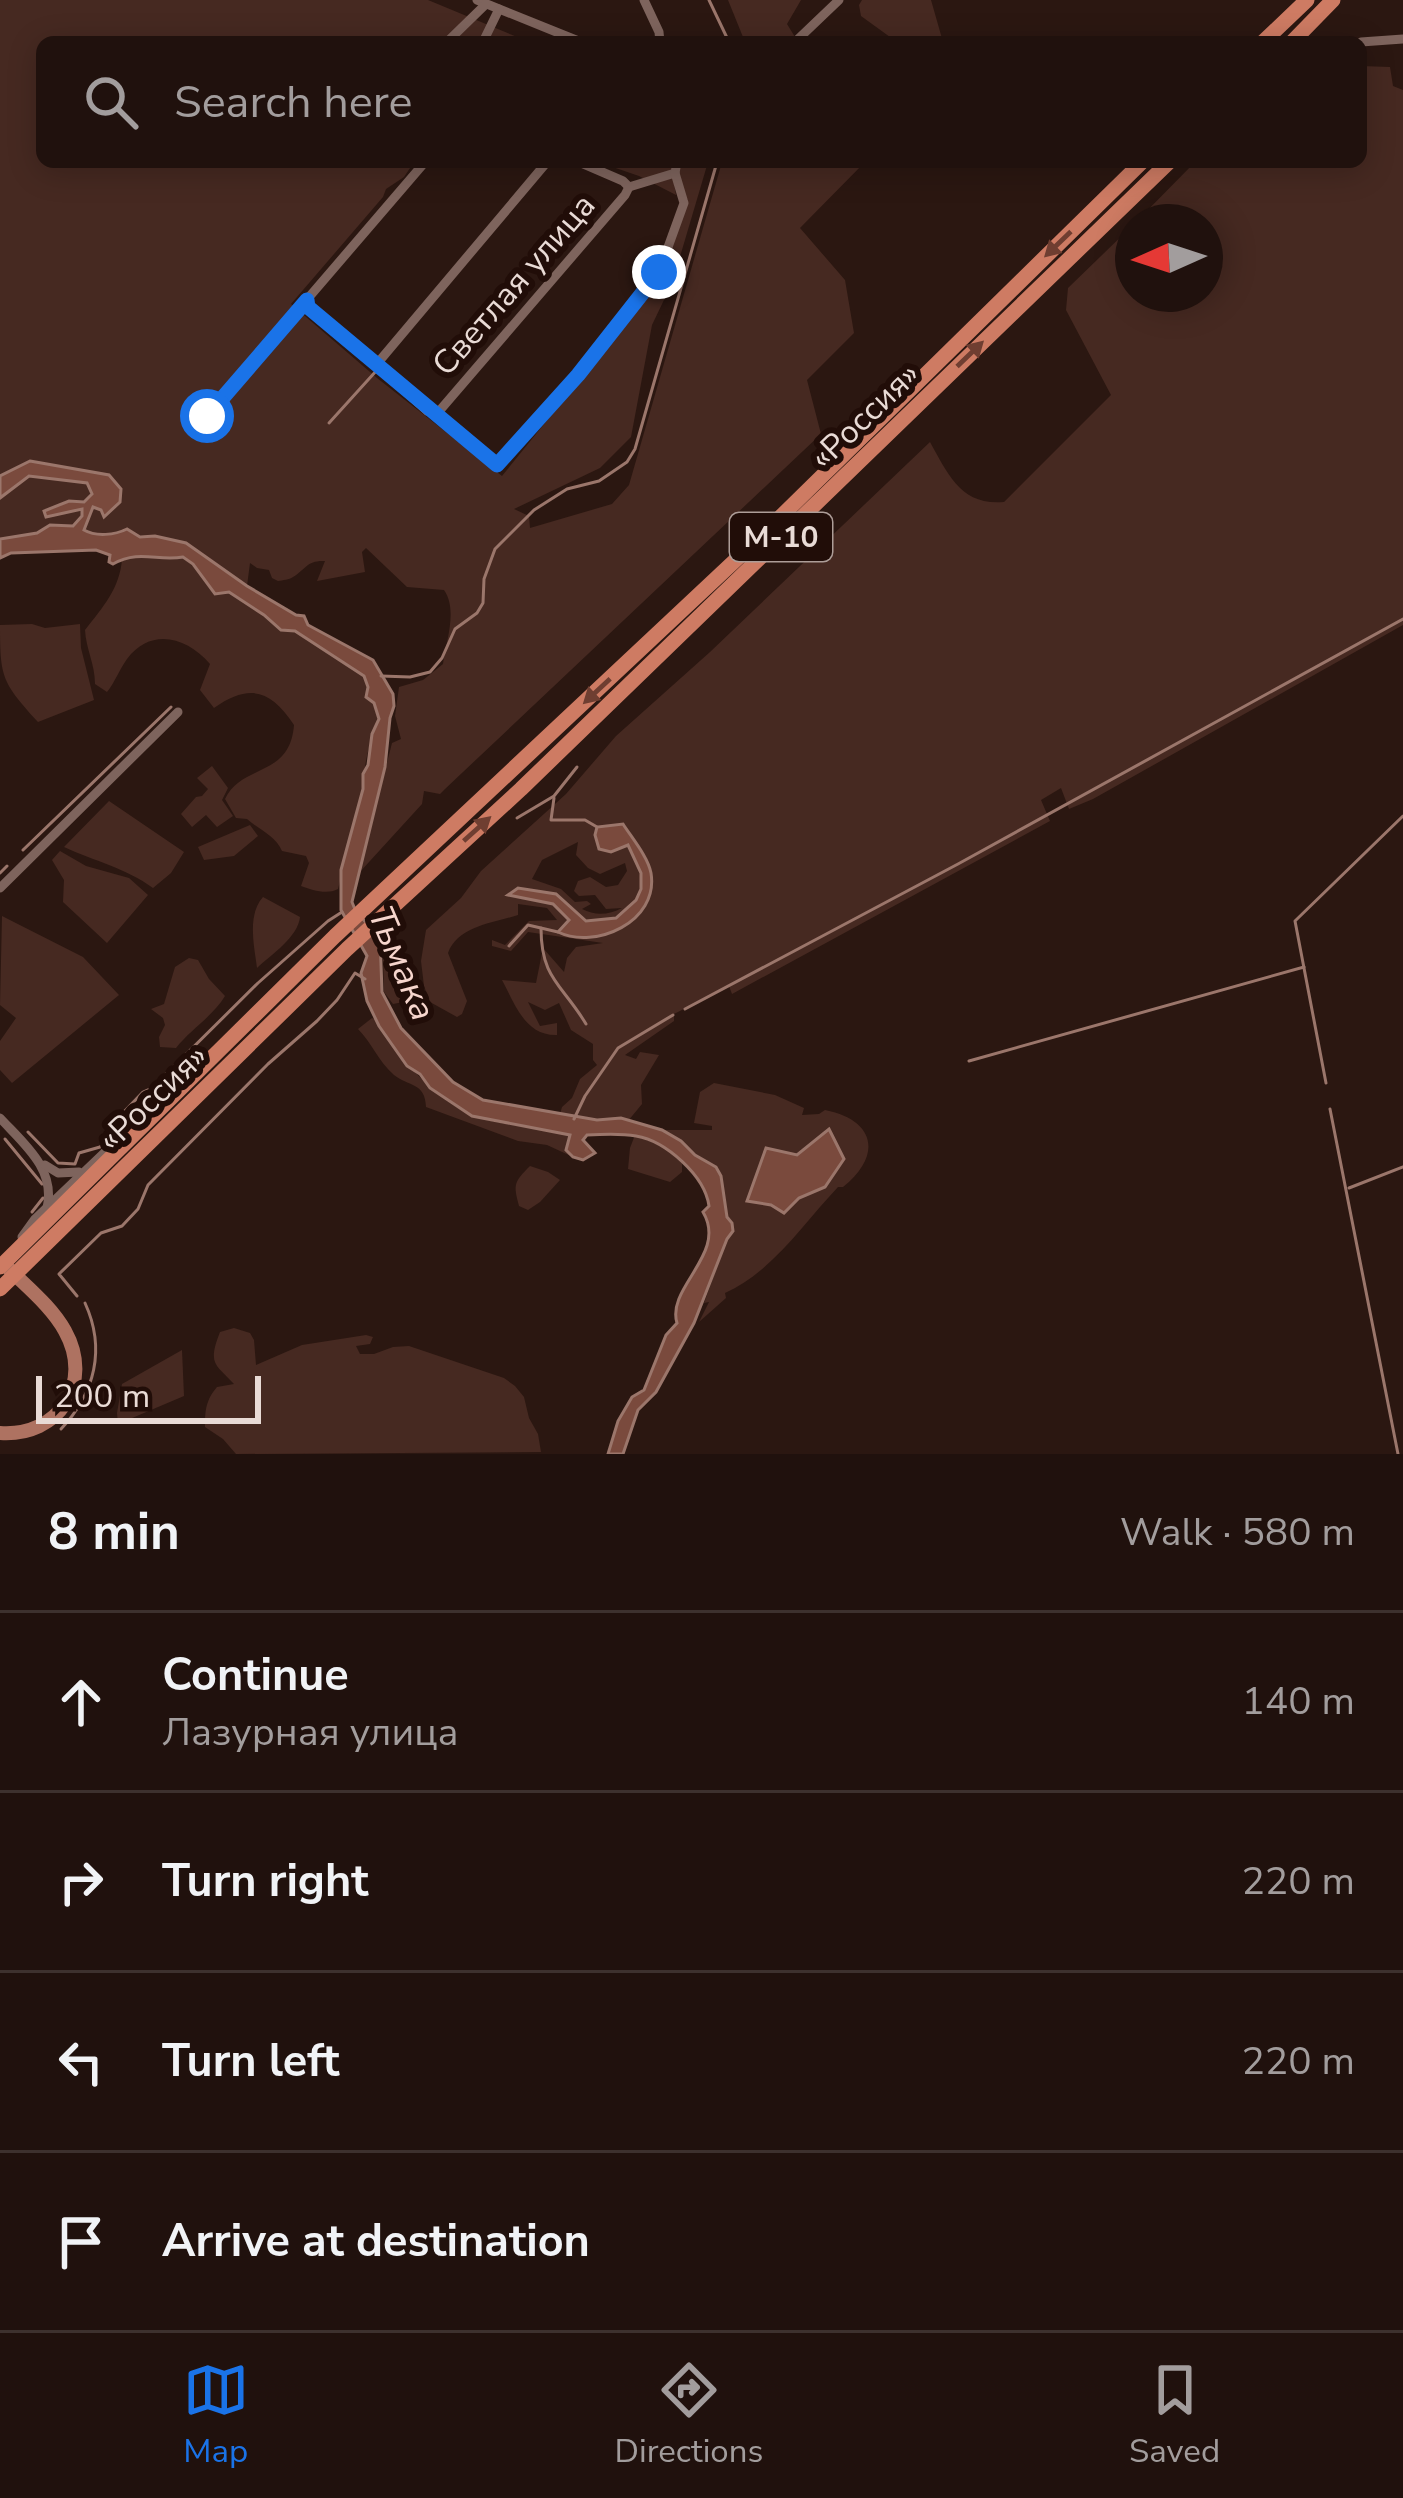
<!DOCTYPE html>
<meta charset="utf-8">
<style>
body{margin:0;font-family:"Nunito Sans",sans-serif;background:#281a16;color:#f1f3f6}
.compass{position:absolute;left:1115px;top:204px;width:108px;height:108px;border-radius:50%;background:#20110d;box-shadow:0 6px 30px #0003;rotate:267deg}
.scale{position:absolute;left:36px;bottom:30px;width:225px;box-sizing:border-box;padding-left:12px;border:6px solid #e9dbd6;border-top:0;font-size:33px;line-height:42px;white-space:nowrap;color:#e9dbd6;-webkit-text-stroke:9px #210d08;paint-order:stroke}
.stop{position:absolute;width:36px;height:36px;margin:-27px;border:9px solid #1a73e8;border-radius:50%;background:#fff}
.stop.end{background:#1a73e8;border-color:#fff;box-shadow:0 3px 12px #0008}
.list{margin:0;padding:0;list-style:none}
h2{display:flex;justify-content:space-between;align-items:center;height:156px;margin:0;padding:0 48px;font-size:51px}
h2 small{font-size:39px;font-weight:400;color:#a29d9d}
.list li{display:grid;grid-template-columns:78px 1fr auto;gap:36px;align-items:center;box-sizing:border-box;height:180px;padding:0 48px;border-top:3px solid #3d312e}
.list b{display:block;font-size:45px;white-space:nowrap}
.list p{margin:0;font-size:39px;white-space:nowrap;color:#a29d9d}
.list em{font-size:39px;font-style:normal;color:#a29d9d}
.icon{flex:none;width:66px;height:66px;fill:none;stroke:currentColor;stroke-width:2;stroke-linecap:round;stroke-linejoin:round}
.map{position:relative;flex:none;width:1403px;height:1454px;overflow:hidden}
.search{position:absolute;background:#20110d;box-shadow:0 6px 30px #0003;left:36px;right:36px;top:36px;height:132px;display:flex;align-items:center;gap:30px;box-sizing:border-box;padding:0 42px;border-radius:18px;color:#a29d9d;font-size:45px}
.sheet{height:876px;background:#20110d}
nav{display:flex;justify-content:space-around;align-items:center;box-sizing:border-box;height:168px;border-top:3px solid #3d312e;background:#20110d;font-size:33px;color:#a29d9d}
nav a{display:grid;justify-items:center;gap:6px}
nav .on{color:#1a73e8}
.map>svg:first-child{display:block}
.green{fill:#462921;fill-rule:evenodd}
.water{fill:#7a4a3d;stroke:#9b766b;stroke-width:3}
.lines{fill:none;stroke-linecap:round;stroke-linejoin:round}
.stream{stroke:#9b766b;stroke-width:3}
.street{stroke:#7e645d;stroke-width:9}
.primary{stroke:#ae7261;stroke-width:14}
.highway{stroke:#ce7b63;stroke-width:15}
.oneway{fill:#6f3e31}
.route{stroke:#1a73e8;stroke-width:15}
.labels{text-anchor:middle;stroke-width:12;stroke-linejoin:round;paint-order:stroke}
.shield{fill:#210d08;stroke:#ad9d98;stroke-width:3}
.shield-label{font-size:30px;font-weight:bold;fill:#e9dbd6}
.street-label{font-size:33px;fill:#e9dbd6;stroke:#210d08}
.water-label{font-size:36px;font-style:italic;fill:#f7d6cd;stroke:#210d08}
</style>
<div class="map">
<svg width="1403" height="1454" viewBox="0 0 1403 1454">
<rect width="100%" height="100%" fill="#2b1711"/>
<g class="green">
<path d="M0,0H428L529,42H42V162H414L404,177L386,189L383,197L291,304L377,378L502,476L665,275L674,279L652,325L631,437L600,468L514,509L529,516L530,528L612,504L629,485L722,162H865L800,228L845,280L854,333L807,380L821,434L445,789L440,794L424,791L422,804L359,873L392,743L401,739L395,716L399,687L423,680L443,664C446,641 458,610 444,590L407,587L366,548L362,552L365,572L317,581L325,561C307,560 306,569 293,577C289,580 283,580 278,581L272,578L269,570L257,568L250,563L247,586L186,543L155,536L37,533L0,539Z"/>
<polygon points="728,0 801,0 787,24 795,37 846,36 845,42 745,42"/>
<polygon points="862,0 931,0 943,42 893,42 890,37 861,16 859,5"/>
<path d="M1361,66L1390,67L1393,86L1403,90V625L1093,799L1069,809L1061,788L1041,800L1050,821L732,994L729,986L674,1014V1021L625,1055L636,1059L640,1052L659,1055L641,1085L642,1104L628,1121L597,1120L560,1114L562,1107L572,1098L580,1079L597,1065L593,1060V1044L571,1030L559,1003L545,1010L528,1002L540,1026L557,1023V1035C525,1036 515,1004 502,980L536,983L543,948L564,972L567,958L576,947L603,943L528,932L511,951L492,946V940L505,945L529,921L557,920L547,908L518,904V915C493,923 458,926 448,953L467,1001L462,1014L457,1017L430,1002L424,986L421,961L426,930L461,898L481,871L566,794L616,736L710,652L930,442C948,474 961,506 1004,502L1111,395L1066,310L1068,288L1133,225V294H1205V222H1136L1195,162H1361ZM578,842L576,855L588,868L600,874L625,863L627,871L618,885L606,887L590,877L578,881L574,891L579,896L595,895L606,909L622,908C609,915 595,916 582,909L591,904L587,901L575,902L561,889L532,879L542,860Z"/>
<polygon points="598,162 708,162 674,277 663,272 688,200 674,183 676,195 639,176"/>
<path d="M157,555C164,556 172,555 179,557C192,560 208,584 221,594L229,592L264,615L281,630L295,631L365,676L379,719C370,740 363,767 363,789L338,889C327,895 312,890 301,886L309,863L306,856L282,851C276,836 258,829 247,819L236,818L225,799C242,763 290,778 294,725C271,690 250,683 214,708L200,690L210,664C187,637 151,627 127,659C119,670 115,682 107,692L95,684C95,664 86,649 85,630C103,607 120,588 122,559Z"/>
<path d="M32,624L45,628L80,624L81,648L94,700L38,722C2,682 0,678 0,625Z"/>
<polygon points="212,766 228,788 222,800 233,816 217,827 206,815 192,827 181,814 196,797 202,796 208,789 197,778"/>
<path d="M109,801L184,852L171,873L153,888C126,868 94,861 64,847Z"/>
<polygon points="250,825 258,836 234,856 204,860 198,847"/>
<polygon points="60,851 86,866 129,878 148,895 107,943 63,902 64,880 52,860"/>
<path d="M263,897L300,917C298,937 272,954 257,968C254,945 247,915 263,897Z"/>
<polygon points="2,916 83,957 119,995 12,1083 0,1070 0,1041 16,1018 0,1005"/>
<path d="M189,958L198,960L209,979L225,996C213,1016 191,1029 176,1048L160,1047L159,1037L165,1025L163,1018L151,1009L164,1004L175,967Z"/>
<polygon points="383,959 410,972 414,1000 393,1004 384,992"/>
<path d="M372,1018L377,1020C392,1052 442,1106 477,1117C508,1127 540,1127 570,1135L566,1150L573,1157L547,1145L518,1141L426,1107C425,1082 409,1087 394,1075C379,1062 371,1042 358,1029Z"/>
<path d="M714,1083L775,1095L804,1108L802,1115L819,1114L825,1110C875,1120 883,1155 843,1187H838C803,1224 772,1272 725,1293L726,1298L699,1322L709,1302L704,1303L727,1239L733,1231C724,1211 722,1188 716,1167C696,1156 681,1141 662,1130H712V1126L694,1123L700,1092ZM829,1130L825,1187L799,1198L784,1213L771,1205L747,1201Z"/>
<polygon points="635,1135 665,1148 682,1163 682,1172 670,1182 628,1169 630,1148"/>
<path d="M530,1166L548,1172L560,1180L540,1202L528,1210L519,1206C513,1184 514,1182 530,1166Z"/>
<path d="M234,1328L250,1333L254,1340L256,1365L302,1345L366,1335L373,1337L370,1344L356,1346L360,1354H374L393,1347L409,1346L504,1378L515,1386L524,1397L529,1418L538,1434L541,1452L236,1454L223,1439L205,1427C205,1410 206,1400 217,1387L234,1384C216,1364 207,1365 220,1332Z"/>
<polygon points="182,1350 184,1396 118,1424 117,1413 122,1384"/>
</g>
<g class="water">
<path d="M30,461L109,475L121,489L120,502L104,517L101,510L93,507L84,530C96,537 115,535 127,529L140,537L155,536L186,543L247,586L296,615L304,616L308,625L373,660L393,694L394,706L390,718L385,767L352,902L356,912L380,937L382,992L401,1028L453,1082L483,1100L597,1120L621,1118L662,1130L681,1141L695,1155L716,1167L721,1176L727,1217L732,1223L733,1231L727,1239L694,1323L656,1392L638,1410L623,1454H608L618,1421L632,1397L644,1390L666,1335L677,1323C666,1287 728,1254 703,1212L709,1206C705,1176 666,1141 636,1136C620,1133 603,1134 587,1135L583,1140L595,1153L583,1160L573,1157L566,1150L570,1135L472,1116L430,1088L420,1074L407,1066L379,1026L367,1001L361,973L367,956L341,910V870L363,789V774L368,765L372,734L379,719L374,703L366,697L368,687L364,676L295,631L281,630L264,615L229,592L215,594L193,564L183,557C158,562 140,549 113,564L109,562L110,555L96,550L11,553L0,558V539L37,533L50,525L73,526L82,516V509L46,517L44,511L69,501L84,502L92,494L87,483L29,476L0,498V476Z"/>
<path d="M623,824C632,838 648,857 651,873C659,922 595,950 558,932L569,920L553,904L508,895L518,888L556,894L586,921L616,918L636,900L641,889V873L628,845L611,852L599,849L595,835L597,827Z"/>
<polygon points="829,1129 844,1159 825,1187 799,1198 784,1213 771,1205 747,1201 766,1148 797,1155"/>
</g>
<g class="lines">
<g class="stream">
<polyline points="709,0 729,42"/>
<polyline points="329,423 377,370 426,414"/>
<polyline points="381,676 410,677 430,672 442,658 455,629 477,613 483,603 484,579 495,549 534,510 567,489 599,481 627,462 635,449 717,162"/>
<polyline points="554,798 551,820 585,820 597,827"/>
<polyline points="517,818 554,796 577,767"/>
<polyline points="23,850 171,707"/>
<polyline points="0,873 7,866"/>
<path d="M541,928C541,979 562,984 586,1024"/>
<polyline points="509,946 528,925 558,932"/>
<polyline points="685,1009 958,864 1403,619"/>
<polyline points="969,1061 1304,967"/>
<polyline points="1326,1083 1295,921 1403,816"/>
<polyline points="1330,1109 1398,1454"/>
<polyline points="574,1119 585,1096 618,1048 673,1015"/>
<polyline points="28,1132 58,1163 75,1164 79,1153 100,1147 117,1129 118,1118 143,1092 152,1088 258,983 328,921 342,912"/>
<polyline points="5,1139 42,1184"/>
<polyline points="1349,1188 1403,1167"/>
<polyline points="32,1212 43,1198"/>
<polyline points="77,1296 59,1274 101,1233 122,1226 138,1209 148,1185 268,1064 317,1021 337,1000 355,973 365,979"/>
<path d="M61,1429C95,1393 106,1349 85,1303"/>
</g>
<g class="street">
<polyline points="477,0 581,42"/>
<polyline points="644,0 659,32 660,42"/>
<polyline points="447,42 486,4"/>
<polyline points="483,42 499,9"/>
<polyline points="795,42 839,0"/>
<polyline points="1361,42 1403,39"/>
<polyline points="579,162 623,181 629,187 675,173 677,162"/>
<polyline points="307,300 308,307 497,465 578,375 659,272 684,203 675,173"/>
<polyline points="376,365 547,162"/>
<polyline points="207,416 425,162"/>
<polyline points="435,416 625,195 629,187"/>
<polyline points="0,888 178,712"/>
<path d="M0,1118C24,1144 56,1169 47,1208"/>
<polyline points="45,1165 58,1173 79,1172"/>
<polyline points="22,1237 35,1219 193,1068"/>
</g>
<path class="primary" d="M0,1433C59,1437 94,1383 65,1331C52,1307 27,1287 8,1268"/>
<g class="highway">
<polyline points="1263,42 1307,0"/>
<polyline points="1292,42 1333,0"/>
<polyline points="0,1267 335,936 757,540 1142,162"/>
<polyline points="0,1289 347,949 521,789 1169,162"/>
</g>
</g>
<defs><path id="oneway-solid" d="M-6-.8H1V-3.2L6.5 0L1 3.2V.8H-6Z" transform="scale(3)"/></defs>
<g class="oneway">
<use href="#oneway-solid" transform="translate(1058 244) rotate(136)"/>
<use href="#oneway-solid" transform="translate(970 354) rotate(-44)"/>
<use href="#oneway-solid" transform="translate(597 691) rotate(137)"/>
<use href="#oneway-solid" transform="translate(477 829) rotate(-42)"/>
</g>
<g class="lines">
<polyline class="route" points="207,416 307,300 308,307 497,465 578,375 659,272"/>
</g>
<g class="labels">
<rect class="shield" x="730" y="513" width="102" height="48" rx="9"/>
<g class="shield-label">
<text x="781" y="547">М-10</text>
</g>
<g class="street-label">
<text transform="translate(513 284) rotate(-49)" y="12">Светлая улица</text>
<text transform="translate(864 415) rotate(-44)" y="12">«Россия»</text>
<text transform="translate(152 1097) rotate(-44)" y="12">«Россия»</text>
</g>
<g class="water-label">
<text transform="translate(403 963) rotate(67)" y="13">Тьмака</text>
</g>
</g>
</svg>
<svg class="compass" viewBox="-18 -18 36 36"><path d="M0-13l5 13h-10z" fill="#e53935"/><path d="M0 13l5-13h-10z" fill="#a29d9d"/></svg>
<div class="scale">200 m</div>
<div class="stop" style="left:207px;top:416px"></div>
<div class="stop end" style="left:659px;top:272px"></div>
<div class="search"><svg class="icon" aria-label="search" viewBox="0 0 24 24"><circle cx="10" cy="10" r="6"/><path d="M15 15l6 6"/></svg>Search here</div>
</div>
<section class="sheet">
<h2>8 min<small>Walk · 580 m</small></h2>
<ul class="list">
<li><svg class="icon" aria-label="ahead" viewBox="0 0 24 24"><path d="M12 20V5M6 11l6-6 6 6"/></svg><div><b>Continue</b><p>Лазурная улица</p></div><em>140 m</em></li>
<li><svg class="icon" aria-label="right" viewBox="0 0 24 24"><path d="M7 20v-9h11M14 6l5 5-5 5"/></svg><div><b>Turn right</b></div><em>220 m</em></li>
<li><svg class="icon" aria-label="left" viewBox="0 0 24 24"><path d="M17 20v-9H6M10 6l-5 5 5 5"/></svg><div><b>Turn left</b></div><em>220 m</em></li>
<li><svg class="icon" aria-label="arrive" viewBox="0 0 24 24"><path d="M6 21V4h12l-3 4 3 4H6"/></svg><div><b>Arrive at destination</b></div></li>
</ul>
</section>
<nav>
<a class="on"><svg class="icon" aria-label="map" viewBox="0 0 24 24"><path d="M3 6l6-2 6 2 6-2v14l-6 2-6-2-6 2zM9 4v14M15 6v14"/></svg>Map</a>
<a><svg class="icon" aria-label="directions" viewBox="0 0 24 24"><path d="M12 3l9 9-9 9-9-9zM9 14v-3h6M13 9l2 2-2 2"/></svg>Directions</a>
<a><svg class="icon" aria-label="saved" viewBox="0 0 24 24"><path d="M7 4h10v16l-5-4-5 4z"/></svg>Saved</a>
</nav>
